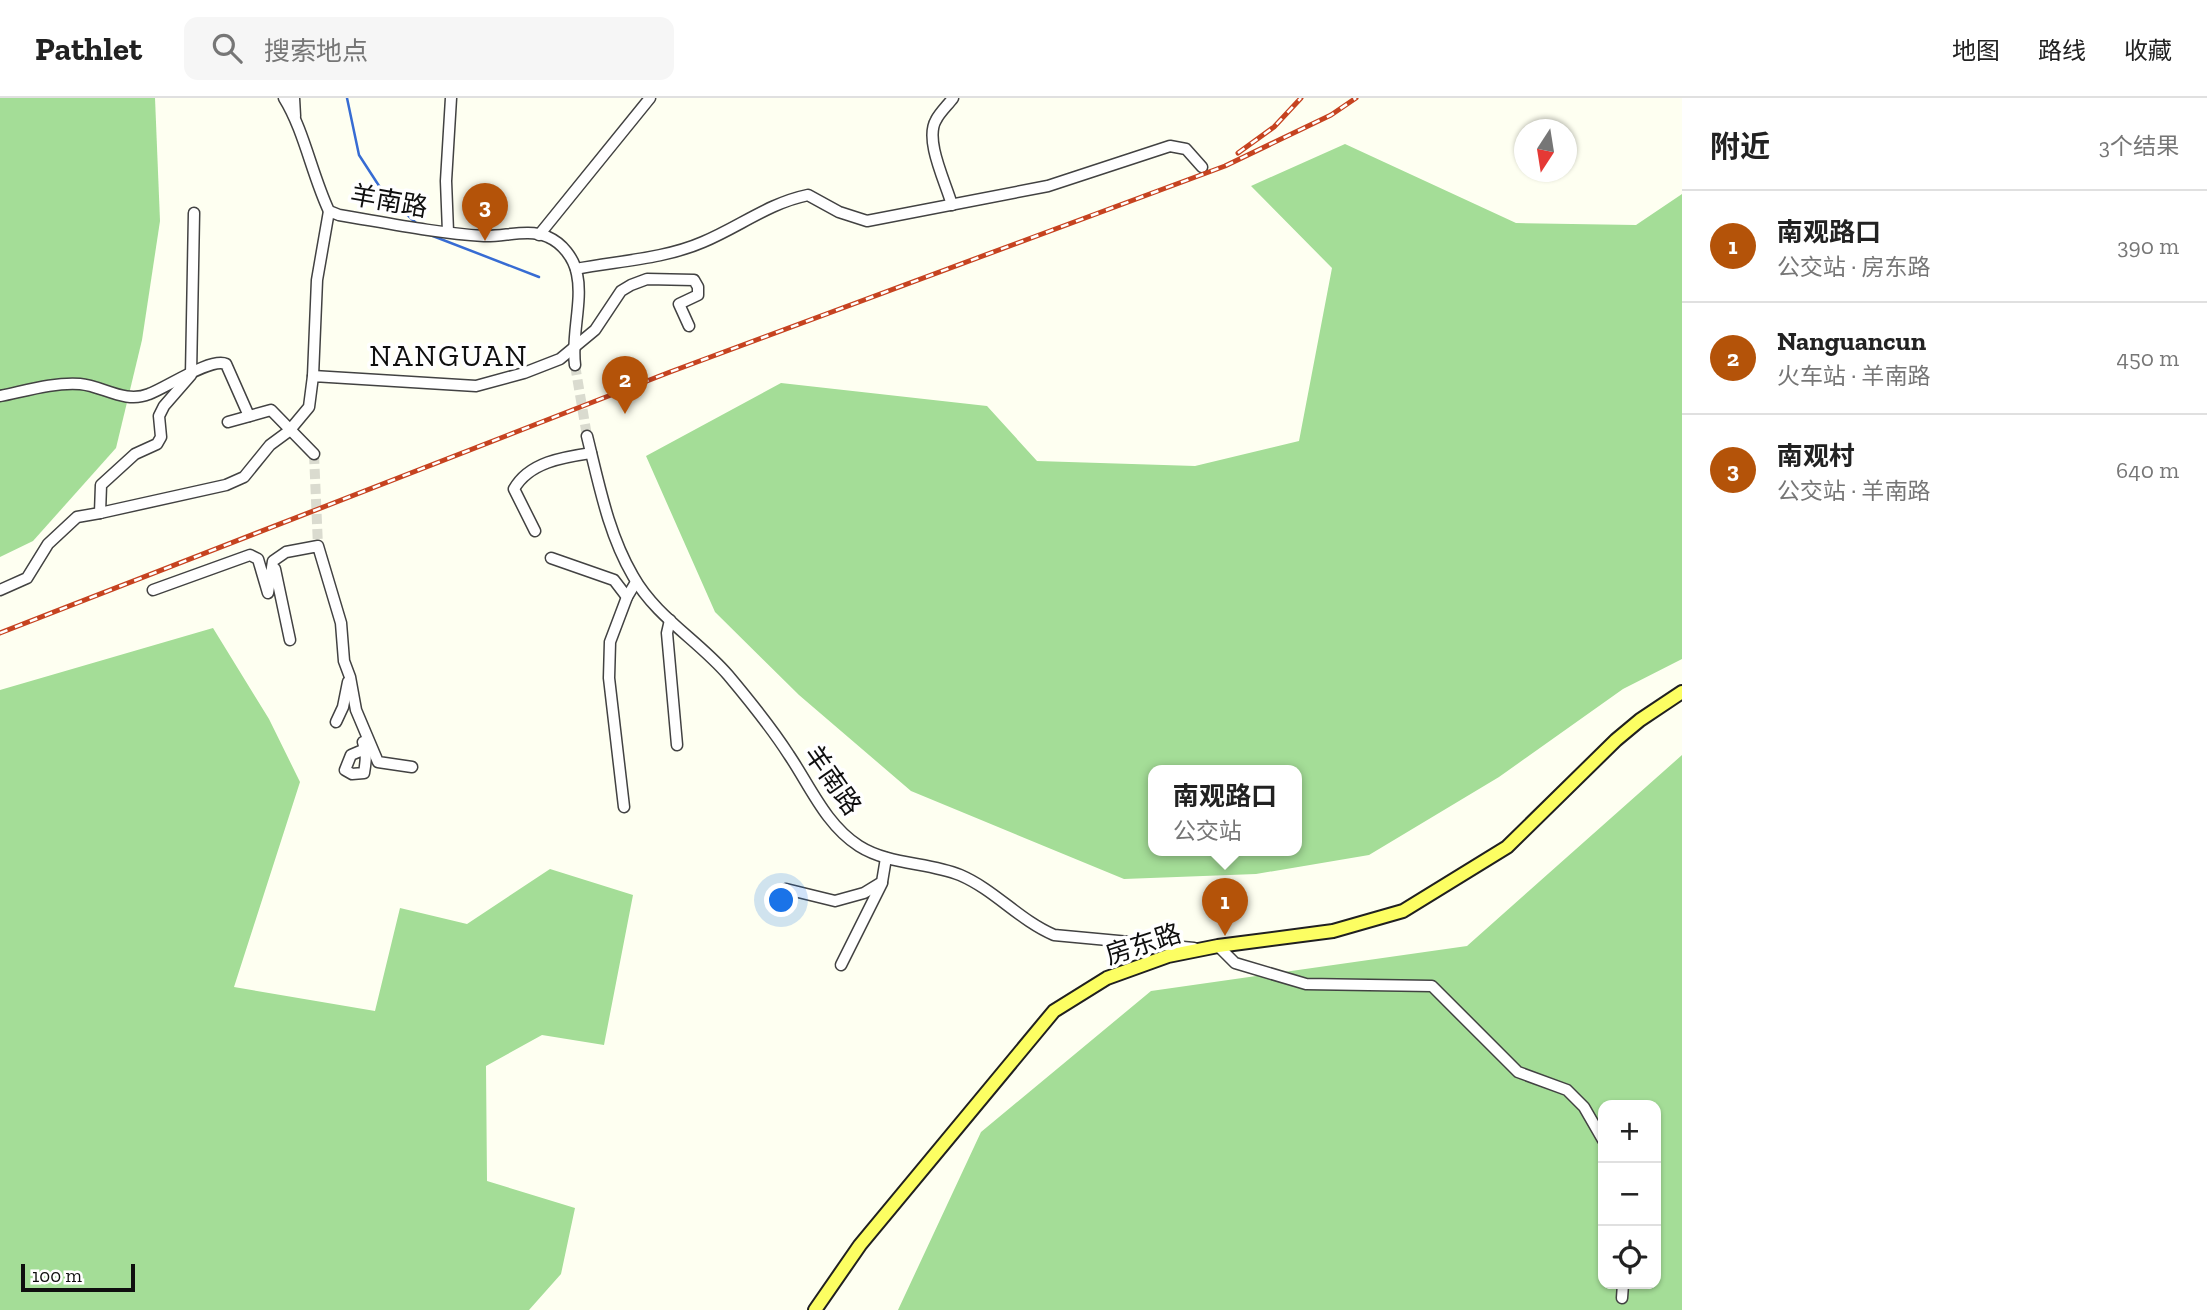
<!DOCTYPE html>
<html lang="zh">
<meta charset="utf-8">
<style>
body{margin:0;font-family:"Zilla Slab","Noto Sans SC",serif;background:#f6f6f6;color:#222}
.controls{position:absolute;right:21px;bottom:21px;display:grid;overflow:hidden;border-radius:14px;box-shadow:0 2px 5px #0004}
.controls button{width:63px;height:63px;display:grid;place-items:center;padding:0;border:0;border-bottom:2px solid #e0e0e0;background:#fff;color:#222;font:35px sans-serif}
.compass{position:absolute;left:1514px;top:21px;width:63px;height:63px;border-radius:50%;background:#fff;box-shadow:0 2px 5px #0004;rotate:192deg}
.scale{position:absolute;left:21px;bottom:18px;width:114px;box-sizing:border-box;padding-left:7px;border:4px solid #0f0f0f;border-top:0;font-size:19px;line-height:24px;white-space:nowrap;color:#0f0f0f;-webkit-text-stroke:5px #fff;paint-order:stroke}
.you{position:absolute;left:782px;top:803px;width:24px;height:24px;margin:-18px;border:5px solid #fff;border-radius:50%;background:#1a73e8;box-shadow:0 0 0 10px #1a73e833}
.badge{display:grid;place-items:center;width:46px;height:46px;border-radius:50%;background:#b45309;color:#fff;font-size:23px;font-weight:700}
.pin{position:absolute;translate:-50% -58px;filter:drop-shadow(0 2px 4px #0008)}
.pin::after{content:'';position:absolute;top:37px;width:24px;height:21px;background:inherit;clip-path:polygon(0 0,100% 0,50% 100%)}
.popup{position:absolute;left:1148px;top:667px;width:154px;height:91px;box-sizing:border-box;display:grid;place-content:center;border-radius:14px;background:#fff;filter:drop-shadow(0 2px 5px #0005);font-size:23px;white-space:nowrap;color:#767676}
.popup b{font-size:26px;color:#222}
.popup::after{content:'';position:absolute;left:50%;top:100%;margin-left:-14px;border:14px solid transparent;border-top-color:#fff}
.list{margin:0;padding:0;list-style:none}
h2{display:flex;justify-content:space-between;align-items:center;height:91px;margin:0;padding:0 28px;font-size:30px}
h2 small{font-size:23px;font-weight:400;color:#767676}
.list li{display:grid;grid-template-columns:46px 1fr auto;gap:21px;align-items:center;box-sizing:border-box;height:112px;padding:0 28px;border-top:2px solid #e0e0e0}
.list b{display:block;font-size:26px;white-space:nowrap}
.list p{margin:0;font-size:23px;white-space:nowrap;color:#767676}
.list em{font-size:23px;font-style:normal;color:#767676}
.icon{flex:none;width:38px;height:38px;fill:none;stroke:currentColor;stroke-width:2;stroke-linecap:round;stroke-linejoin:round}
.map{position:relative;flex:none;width:1682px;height:1212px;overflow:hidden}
header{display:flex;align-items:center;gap:42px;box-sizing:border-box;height:98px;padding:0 35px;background:#fff;border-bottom:2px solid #e0e0e0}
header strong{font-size:33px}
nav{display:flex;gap:38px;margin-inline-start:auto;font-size:24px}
.search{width:490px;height:63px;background:#f6f6f6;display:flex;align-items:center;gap:18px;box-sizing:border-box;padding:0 24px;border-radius:14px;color:#767676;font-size:26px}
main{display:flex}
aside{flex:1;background:#fff}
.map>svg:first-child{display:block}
.forest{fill:#a4dd97;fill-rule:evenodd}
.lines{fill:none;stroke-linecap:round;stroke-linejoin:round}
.stream{stroke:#376cd3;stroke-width:2.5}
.minor-tunnel{stroke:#dadbcf;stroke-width:10;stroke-dasharray:10 5;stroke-linecap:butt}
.minor-casing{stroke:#424242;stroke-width:13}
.major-casing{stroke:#202020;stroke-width:16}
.minor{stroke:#fff;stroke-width:10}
.major{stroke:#fcfe62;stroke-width:12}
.rail-casing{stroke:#c64320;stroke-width:5}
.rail{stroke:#fff;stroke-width:2.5;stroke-dasharray:8;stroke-linecap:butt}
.labels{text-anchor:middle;stroke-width:7;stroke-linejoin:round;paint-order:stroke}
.street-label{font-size:26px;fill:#0f0f0f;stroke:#fff}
.quarter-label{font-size:30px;letter-spacing:2px;fill:#0f0f0f;stroke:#fff}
</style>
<header>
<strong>Pathlet</strong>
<div class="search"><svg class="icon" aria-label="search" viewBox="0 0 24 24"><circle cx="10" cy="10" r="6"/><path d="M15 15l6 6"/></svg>搜索地点</div>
<nav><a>地图</a><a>路线</a><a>收藏</a></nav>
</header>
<main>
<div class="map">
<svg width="1682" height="1212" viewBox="0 0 1682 1212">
<rect width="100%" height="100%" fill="#fefff1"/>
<g class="forest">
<polygon points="0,0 155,0 160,123 142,242 116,350 33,443 0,459"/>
<path d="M1345,46L1516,125L1636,127L1682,96V561L1623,591L1499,679L1369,757L1256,776L1124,781L911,693L799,597L715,514L646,358L781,285L987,308L1037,363L1195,368L1299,343L1332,170L1251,88ZM1153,672H1297V752H1153Z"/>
<polygon points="213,530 269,621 300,684 234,889 375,913 400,810 467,826 550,771 633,797 604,947 542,937 486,968 487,1083 575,1110 561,1176 529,1212 0,1212 0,592"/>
<path d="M1682,657V1212H898L981,1034L1151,893L1467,848ZM1603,1007H1656V1186H1603Z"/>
</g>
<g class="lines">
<g class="stream">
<polyline points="347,0 359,57 383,94 416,125"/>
<polyline points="425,135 539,179"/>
</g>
<g class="minor-tunnel">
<polyline points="575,267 587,338"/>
<polyline points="314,356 318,448"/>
</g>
<defs>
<g id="minor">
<path d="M284,0C304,32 312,77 329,113L339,117C387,125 435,135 484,138C504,139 529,130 548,139C562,145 574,160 577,176C583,203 571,238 575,267"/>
<polyline points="294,0 295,18"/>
<path d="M952,107C946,85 924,42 936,22C940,14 948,7 953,0"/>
<polyline points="448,134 446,83 451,0"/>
<polyline points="539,137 650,0"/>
<path d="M576,171C617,163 664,161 703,144C739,129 769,105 808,97L839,114L867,123L1048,88L1170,48L1186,51L1202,69"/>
<polyline points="313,278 317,182 329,113"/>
<path d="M0,298C25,293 54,284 80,286C103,288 125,306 149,296C166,290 211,259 226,266L249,318"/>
<polyline points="228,324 271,312 314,356"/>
<path d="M587,338C599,386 608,435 633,478C656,519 698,542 728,577C749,602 771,629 789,657C810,688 826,727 859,748C889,767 928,764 960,777C995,792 1019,822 1054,837L1194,850"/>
<polyline points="100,415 226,387 244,379 270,347 289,333 309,309 313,278 476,288 524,275 560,261 595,232 621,193 631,187 647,181 694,182 698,189 698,197 679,206 689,228"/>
<path d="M535,433L514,391C529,364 564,359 591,355"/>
<polyline points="551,460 614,482 627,499"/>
<polyline points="275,471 290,542"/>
<polyline points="0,492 27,480 48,446 77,419 100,415 101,387 135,356 157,346 161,339 159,318 164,308 191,277 194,115"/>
<polyline points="153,492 250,457 258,461 268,495 273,463 286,454 318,448 341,525 344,563 350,579 356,612 378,664 412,669"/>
<polyline points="670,522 667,535 677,647"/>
<polyline points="336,624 343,609 348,584"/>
<path d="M363,644C367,655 366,663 364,675L352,676L345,672L351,657L365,651"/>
<polyline points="624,709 609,580 610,544 627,499 636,484"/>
<polyline points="786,791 835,803 864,795 882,784 886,760"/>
<polyline points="1218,848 1235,865 1306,886 1432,888 1518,974 1567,992 1584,1009 1603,1042"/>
<polyline points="841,867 882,785"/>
<polyline points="1622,1200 1623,1186"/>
</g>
<polyline id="major" points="815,1212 860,1147 1054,913 1107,880 1168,858 1218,848 1333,833 1403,813 1507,749 1616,642 1640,622 1682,594"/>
</defs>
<use href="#minor" class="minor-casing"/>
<use href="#major" class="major-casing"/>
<use href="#minor" class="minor"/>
<use href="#major" class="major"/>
<defs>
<g id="rail">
<polyline points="1238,55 1274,29 1301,0"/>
<polyline points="0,535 670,274 1225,68 1331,17 1356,0"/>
</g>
</defs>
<use href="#rail" class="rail-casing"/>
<use href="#rail" class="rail"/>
</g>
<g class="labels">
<g class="street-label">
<text transform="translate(389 103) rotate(10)" y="9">羊南路</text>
<text transform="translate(833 682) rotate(55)" y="9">羊南路</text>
<text transform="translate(1143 846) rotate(-18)" y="9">房东路</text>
</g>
<g class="quarter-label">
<text x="449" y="268">NANGUAN</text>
</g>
</g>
</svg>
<div class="controls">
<button>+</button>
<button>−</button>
<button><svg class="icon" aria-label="locate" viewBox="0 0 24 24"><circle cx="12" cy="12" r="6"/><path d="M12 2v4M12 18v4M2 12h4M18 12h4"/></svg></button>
</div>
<svg class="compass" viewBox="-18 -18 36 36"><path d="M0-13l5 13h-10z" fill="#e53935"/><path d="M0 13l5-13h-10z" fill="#767676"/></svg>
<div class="scale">100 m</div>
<div class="you"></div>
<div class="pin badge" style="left:1225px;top:838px">1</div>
<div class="popup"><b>南观路口</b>公交站</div>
<div class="pin badge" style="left:625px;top:316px">2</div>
<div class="pin badge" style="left:485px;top:143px">3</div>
</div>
<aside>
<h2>附近<small>3个结果</small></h2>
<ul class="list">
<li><span class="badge">1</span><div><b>南观路口</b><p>公交站 · 房东路</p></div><em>390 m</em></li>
<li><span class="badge">2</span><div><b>Nanguancun</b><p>火车站 · 羊南路</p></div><em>450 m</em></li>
<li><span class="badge">3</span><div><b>南观村</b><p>公交站 · 羊南路</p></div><em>640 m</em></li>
</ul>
</aside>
</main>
